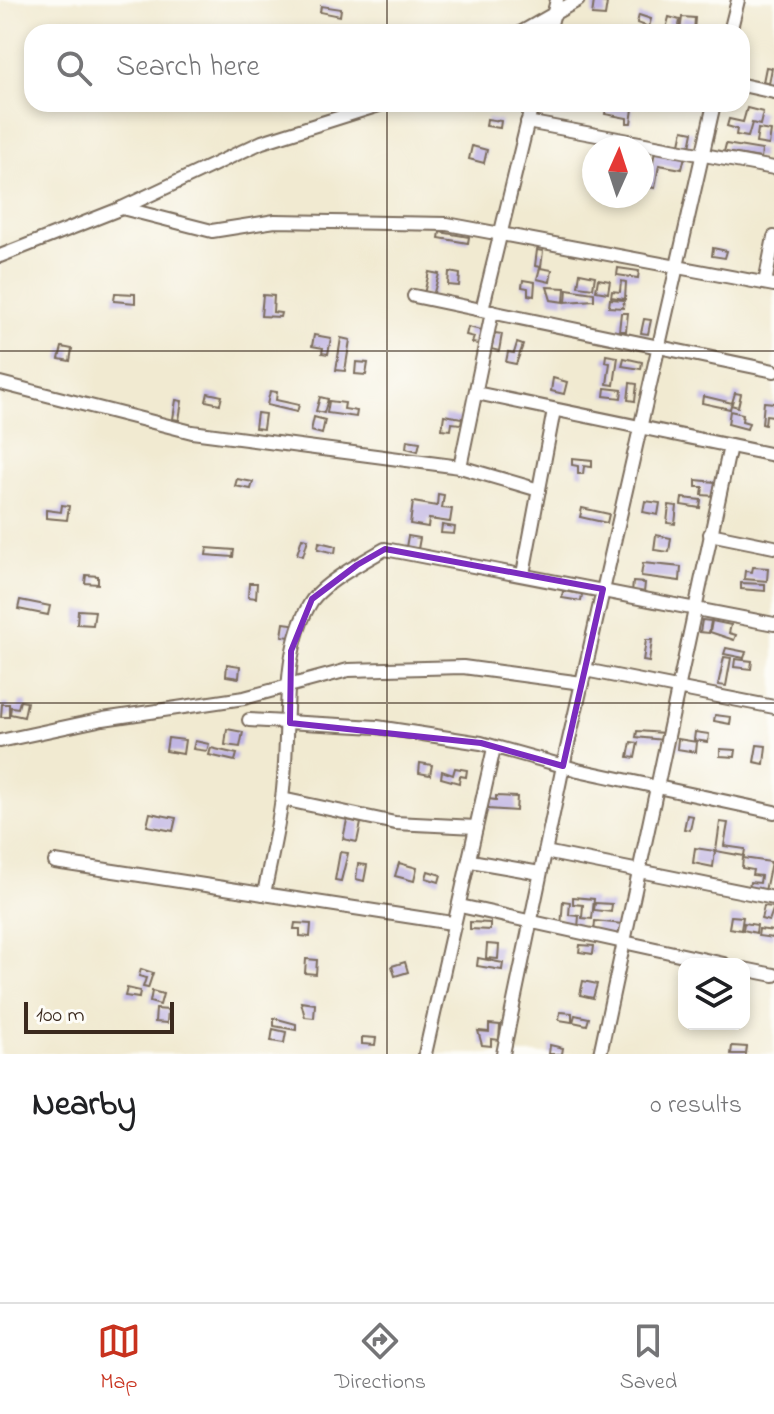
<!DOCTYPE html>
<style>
body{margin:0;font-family:"Indie Flower",sans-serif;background:#f6f6f6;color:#202124}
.controls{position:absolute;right:24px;bottom:24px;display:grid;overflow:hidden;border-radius:16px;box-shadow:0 4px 12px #0003}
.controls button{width:72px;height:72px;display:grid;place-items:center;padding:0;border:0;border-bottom:2px solid #e0e0e0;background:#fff;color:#202124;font:40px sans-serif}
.compass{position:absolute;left:582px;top:136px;width:72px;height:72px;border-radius:50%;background:#fff;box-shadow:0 4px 12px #0003;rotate:3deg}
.scale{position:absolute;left:24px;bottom:20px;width:150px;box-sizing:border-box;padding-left:8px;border:4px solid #3b2a1e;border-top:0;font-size:22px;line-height:28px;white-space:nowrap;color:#3b2a1e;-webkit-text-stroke:6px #fdfcf7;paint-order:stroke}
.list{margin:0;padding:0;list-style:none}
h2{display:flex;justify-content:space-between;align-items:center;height:104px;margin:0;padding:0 32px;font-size:34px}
h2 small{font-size:26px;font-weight:400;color:#757577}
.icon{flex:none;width:44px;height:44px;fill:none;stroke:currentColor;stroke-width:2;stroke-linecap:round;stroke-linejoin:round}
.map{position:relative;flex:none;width:774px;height:1054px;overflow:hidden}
.search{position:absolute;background:#fff;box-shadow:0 4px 12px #0003;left:24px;right:24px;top:24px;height:88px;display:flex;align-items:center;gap:20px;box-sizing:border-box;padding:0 28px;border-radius:24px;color:#757577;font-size:30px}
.sheet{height:248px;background:#fff}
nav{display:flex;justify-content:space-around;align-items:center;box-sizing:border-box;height:112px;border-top:2px solid #e0e0e0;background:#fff;font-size:22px;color:#757577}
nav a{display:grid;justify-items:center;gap:4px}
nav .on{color:#c8321e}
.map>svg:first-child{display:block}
.building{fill:#c1b6e3}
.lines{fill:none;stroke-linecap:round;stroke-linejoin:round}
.street-casing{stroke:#7b6d5d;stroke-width:16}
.street{stroke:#fff;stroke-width:12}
.marked{fill:none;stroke:#7b2cbf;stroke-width:6;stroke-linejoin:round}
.grid{fill:none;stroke:#3b2a1e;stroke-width:2;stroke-opacity:0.55}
</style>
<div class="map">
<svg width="774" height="1054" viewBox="0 0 774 1054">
<rect width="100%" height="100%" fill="#fdfcf7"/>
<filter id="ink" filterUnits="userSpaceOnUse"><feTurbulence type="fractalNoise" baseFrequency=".0125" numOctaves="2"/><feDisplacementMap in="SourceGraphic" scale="16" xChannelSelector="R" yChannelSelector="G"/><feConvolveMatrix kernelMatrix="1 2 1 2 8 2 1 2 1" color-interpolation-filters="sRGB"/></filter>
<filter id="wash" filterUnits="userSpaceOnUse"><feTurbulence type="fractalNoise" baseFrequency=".006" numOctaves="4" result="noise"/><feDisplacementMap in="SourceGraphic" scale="32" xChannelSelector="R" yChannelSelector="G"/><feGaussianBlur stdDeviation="1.8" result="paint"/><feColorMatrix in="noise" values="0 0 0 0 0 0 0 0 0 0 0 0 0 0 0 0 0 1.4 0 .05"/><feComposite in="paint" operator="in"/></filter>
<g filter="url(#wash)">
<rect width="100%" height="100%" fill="#f1ead1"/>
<g id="blocks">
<g class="building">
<polygon points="594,1 607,3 605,16 592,15"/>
<polygon points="321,6 341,9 340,16 320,12"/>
<polygon points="639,15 651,19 649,27 637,23"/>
<polygon points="669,17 680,20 678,32 666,29"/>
<polygon points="682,17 695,18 694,32 680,31"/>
<polygon points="766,67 772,68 769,84 763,82"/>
<polygon points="607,104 629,104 628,108 633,109 631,123 627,123 627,118 605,114"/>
<polygon points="747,108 763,112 760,125 752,123 748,137 736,135 737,129 727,126 729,119 743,122"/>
<polygon points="487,119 501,121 500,128 486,126"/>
<polygon points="758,129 771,131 769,145 756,143"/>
<polygon points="683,130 693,132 690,147 680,144"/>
<polygon points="726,144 762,150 761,158 724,152"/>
<polygon points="472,146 487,150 484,163 469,159"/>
<polygon points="655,151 685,156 682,169 659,165 655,188 648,187"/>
<polygon points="440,232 469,237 468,243 439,238"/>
<polygon points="713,248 727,251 725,258 712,256"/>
<polygon points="537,250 543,251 541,267 535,266"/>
<polygon points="540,268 552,270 550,282 537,279"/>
<polygon points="618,268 639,271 638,278 617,275"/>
<polygon points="429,272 439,274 433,296 424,294"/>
<polygon points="449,272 460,274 459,286 448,285"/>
<polygon points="580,273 595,276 593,288 578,286"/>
<polygon points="598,279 610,281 608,293 596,291"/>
<polygon points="523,280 535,282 534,296 528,295 528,288 522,287"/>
<polygon points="621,281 626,282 625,299 611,297 612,291 620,292"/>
<polygon points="547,287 565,288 564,302 551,300"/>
<polygon points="567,289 594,293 594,300 566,302"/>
<polygon points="115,293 135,294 135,303 114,301"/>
<polygon points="263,295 274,296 273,312 281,313 280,317 261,316"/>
<polygon points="610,299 624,300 623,308 609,307"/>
<polygon points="621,313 628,313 626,331 619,331"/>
<polygon points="644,319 651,320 648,334 641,333"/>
<polygon points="468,327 481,330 478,344 472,343 474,337 466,335"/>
<polygon points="495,333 502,334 499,351 491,349"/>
<polygon points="314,335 331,338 328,354 322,353 323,348 312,346"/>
<polygon points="341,338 350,340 345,371 336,370"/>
<polygon points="517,343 523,345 516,364 506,362 508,352 514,353"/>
<polygon points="62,347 72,349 70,361 59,359"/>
<polygon points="606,355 618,357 614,385 607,384 610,363 605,362"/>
<polygon points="624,358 642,362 641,369 622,366"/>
<polygon points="356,362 368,363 366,375 355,374"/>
<polygon points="553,378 567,382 564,394 551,391"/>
<polygon points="630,383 637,384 635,401 628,400"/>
<polygon points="605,388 622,390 621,398 604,396"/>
<polygon points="270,391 277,392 276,400 299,405 297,412 267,405"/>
<polygon points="208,393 222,396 220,404 206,401"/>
<polygon points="735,393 741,394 738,407 731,405 730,409 702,403 703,396 732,403"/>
<polygon points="320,397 328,399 324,413 316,411"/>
<polygon points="176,400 182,401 179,420 173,419"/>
<polygon points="329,401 345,403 344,409 357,411 356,417 327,413"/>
<polygon points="764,402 774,403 774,416 766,415 765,425 762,424"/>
<polygon points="730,411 743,414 742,421 749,423 747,429 728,424"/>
<polygon points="257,413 265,414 263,429 255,428"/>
<polygon points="444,415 462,418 461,424 452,423 451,430 442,429"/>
<polygon points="314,417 325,420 322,434 311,431"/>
<polygon points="407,440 420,442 418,451 406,448"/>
<polygon points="572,458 592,460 592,467 584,466 583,474 578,474 578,466 572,465"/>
<polygon points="237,479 253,482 251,489 235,486"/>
<polygon points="696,480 715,482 714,496 702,495 703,487 696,487"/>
<polygon points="438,494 444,495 442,508 452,509 450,522 429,519 428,527 410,524 413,502 437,506"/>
<polygon points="682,498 701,500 700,508 681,505"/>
<polygon points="645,501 660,503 658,515 643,512"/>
<polygon points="62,505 69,506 67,520 46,518 46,510 61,512"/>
<polygon points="669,505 677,506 675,524 667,523"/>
<polygon points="582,508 609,514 607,523 580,517"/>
<polygon points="442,525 455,527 454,534 441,533"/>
<polygon points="656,535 671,538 669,552 654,550"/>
<polygon points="408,536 420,538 418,549 406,547"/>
<polygon points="302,538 308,539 303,556 297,554"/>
<polygon points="319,542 336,546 335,553 318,549"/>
<polygon points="207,548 234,550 233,557 206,555"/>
<polygon points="643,563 681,567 680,581 641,576"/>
<polygon points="753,567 768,568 767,581 744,579 745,571 752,572"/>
<polygon points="86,575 98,576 98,584 85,583"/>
<polygon points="633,582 645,583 644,593 632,592"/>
<polygon points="249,583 257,583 256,598 248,597"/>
<polygon points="741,583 765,584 765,591 741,589"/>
<polygon points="563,591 582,594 581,601 562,598"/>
<polygon points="20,600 50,606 48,615 18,609"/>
<polygon points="78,610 95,611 93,625 77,624"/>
<polygon points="702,620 711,621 709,633 700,632"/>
<polygon points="712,621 731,625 729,633 736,635 734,640 710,632"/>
<polygon points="284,623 299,625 297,638 282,636"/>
<polygon points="646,640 652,640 649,662 643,661"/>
<polygon points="726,648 746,652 744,658 724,654"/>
<polygon points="724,657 731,658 726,686 718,685"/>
<polygon points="735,659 752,661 751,669 734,667"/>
<polygon points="227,664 240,666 239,678 226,676"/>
<polygon points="20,701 27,702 24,717 10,714 11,707 18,708"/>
<polygon points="2,704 9,704 9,717 1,717"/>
<polygon points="715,715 731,717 730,724 714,721"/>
<polygon points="227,729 243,732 240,747 225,745"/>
<polygon points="637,731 664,733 663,740 636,737"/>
<polygon points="695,732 709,734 708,742 694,740"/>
<polygon points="168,738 185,740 183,754 166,751"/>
<polygon points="678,739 697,742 696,752 677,749"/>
<polygon points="195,741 209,744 207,751 193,749"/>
<polygon points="631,742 638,743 635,758 628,757"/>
<polygon points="757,745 766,746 764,764 754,762"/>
<polygon points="211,748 237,754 235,761 209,755"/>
<polygon points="720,749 736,750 735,757 720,756"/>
<polygon points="420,763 432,765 430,775 419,773"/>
<polygon points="455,768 467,770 466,777 460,776 459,783 441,778 442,771 453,775"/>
<polygon points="496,796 517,797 516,811 488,809 488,799 496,800"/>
<polygon points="150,813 176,818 173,831 147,826"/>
<polygon points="687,815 693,816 690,830 684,829"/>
<polygon points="347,820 361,823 357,842 343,839"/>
<polygon points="720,822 728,823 724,846 745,849 744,856 716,851"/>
<polygon points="695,848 715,851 713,867 693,863"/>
<polygon points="340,852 348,853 341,881 335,880"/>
<polygon points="743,858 771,862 765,891 749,889 750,882 760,883 761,876 752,875 753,870 742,868"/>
<polygon points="399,863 417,868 414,881 395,876"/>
<polygon points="358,864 367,865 364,881 356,879"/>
<polygon points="428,871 441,875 439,882 426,878"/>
<polygon points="573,897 594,899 592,919 582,918 583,905 573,904"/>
<polygon points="563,901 570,902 569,915 579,916 578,928 561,927"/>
<polygon points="595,903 612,904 611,912 594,910"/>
<polygon points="764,906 774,907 769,921 761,919"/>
<polygon points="731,916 743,917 741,930 729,928"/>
<polygon points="595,921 622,924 620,936 594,934"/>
<polygon points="470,922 490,923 490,930 470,929"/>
<polygon points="295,923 311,924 310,937 300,936 300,929 294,929"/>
<polygon points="744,923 757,925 756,933 743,930"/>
<polygon points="759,929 774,931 773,938 758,936"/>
<polygon points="487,944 499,945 498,959 486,958"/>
<polygon points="580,945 594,946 593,954 579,952"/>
<polygon points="478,958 503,963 502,970 477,966"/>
<polygon points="306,959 317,960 316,974 305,973"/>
<polygon points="405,962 408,972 395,976 392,966"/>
<polygon points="141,969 153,973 148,988 143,987 146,978 139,976"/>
<polygon points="583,981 597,984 593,998 580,995"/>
<polygon points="127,988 140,991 139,998 125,996"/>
<polygon points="152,991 163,994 160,1005 150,1002"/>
<polygon points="301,1002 315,1004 314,1018 305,1017"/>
<polygon points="156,1009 168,1010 167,1023 155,1022"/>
<polygon points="560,1012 572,1013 572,1022 559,1020"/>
<polygon points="575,1015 589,1018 587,1025 573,1022"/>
<polygon points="274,1018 296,1024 296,1030 274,1026"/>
<polygon points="489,1024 500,1025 499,1040 491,1039 491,1046 482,1045 478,1031 489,1032"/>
<polygon points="273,1029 286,1032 284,1043 271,1041"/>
<polygon points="362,1037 376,1038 375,1045 362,1044"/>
<polygon points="550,1045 563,1048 562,1054 549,1054"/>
<polygon points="732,1046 747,1047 746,1054 731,1054"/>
</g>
</g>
</g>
<g filter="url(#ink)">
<use href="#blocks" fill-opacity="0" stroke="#7b6d5d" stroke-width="2"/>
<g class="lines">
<defs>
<g id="street">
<polyline points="522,32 578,0"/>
<polyline points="549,32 557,0"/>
<polyline points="730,32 738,0"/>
<polyline points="742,85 774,92"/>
<polyline points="527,122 774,168"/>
<polyline points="122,208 212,231 275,221 447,224 774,285"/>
<polyline points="0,256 122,208 262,142 382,104"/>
<polyline points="765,283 774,237"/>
<polyline points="414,296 774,371"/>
<polyline points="482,310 532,104"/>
<polyline points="0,383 192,432 460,467 539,490"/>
<polyline points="476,393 774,455"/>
<polyline points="460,467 492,312"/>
<polyline points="710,534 774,547"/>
<polyline points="523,574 554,410"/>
<polyline points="585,670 774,707"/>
<polyline points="249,720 377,727 481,743 578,770 774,812"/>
<polyline points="0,741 103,719 244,698 348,670 463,667 582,683"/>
<polyline points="282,799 395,823 476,827"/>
<polyline points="545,852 774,898"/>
<polyline points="471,861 540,873"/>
<polyline points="55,862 452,923"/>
<path d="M264,894C270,862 278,830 282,798C291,736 278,655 311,602C323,583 366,560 385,549L774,624"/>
<polyline points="460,906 724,964"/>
<polyline points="744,969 774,975"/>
<polyline points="425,1054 494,748"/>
<polyline points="503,1054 563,766 714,104"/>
<polyline points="600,1054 730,446"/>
</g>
</defs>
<use href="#street" class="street-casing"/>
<use href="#street" class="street"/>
</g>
</g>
<path class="marked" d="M385,549L603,589L563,766L481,743L290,723L291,651L312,599L357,565Z"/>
<path class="grid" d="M387,0V32M387,104V1054M0,351H774M0,703H774"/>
</svg>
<div class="controls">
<button><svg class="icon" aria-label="layers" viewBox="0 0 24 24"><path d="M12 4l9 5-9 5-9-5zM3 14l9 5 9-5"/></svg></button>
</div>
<svg class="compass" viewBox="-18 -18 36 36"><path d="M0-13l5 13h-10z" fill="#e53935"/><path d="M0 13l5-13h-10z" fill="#757577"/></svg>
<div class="scale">100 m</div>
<div class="search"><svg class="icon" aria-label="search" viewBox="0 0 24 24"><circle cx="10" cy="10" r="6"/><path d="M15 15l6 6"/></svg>Search here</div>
</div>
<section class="sheet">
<h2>Nearby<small>0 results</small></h2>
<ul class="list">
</ul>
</section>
<nav>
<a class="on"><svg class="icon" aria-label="map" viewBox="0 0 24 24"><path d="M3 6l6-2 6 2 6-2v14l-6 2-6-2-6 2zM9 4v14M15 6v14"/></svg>Map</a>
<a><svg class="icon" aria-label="directions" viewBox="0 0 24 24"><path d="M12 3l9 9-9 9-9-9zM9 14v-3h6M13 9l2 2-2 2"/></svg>Directions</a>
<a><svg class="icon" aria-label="saved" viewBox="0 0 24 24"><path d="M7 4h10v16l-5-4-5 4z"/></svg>Saved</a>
</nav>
